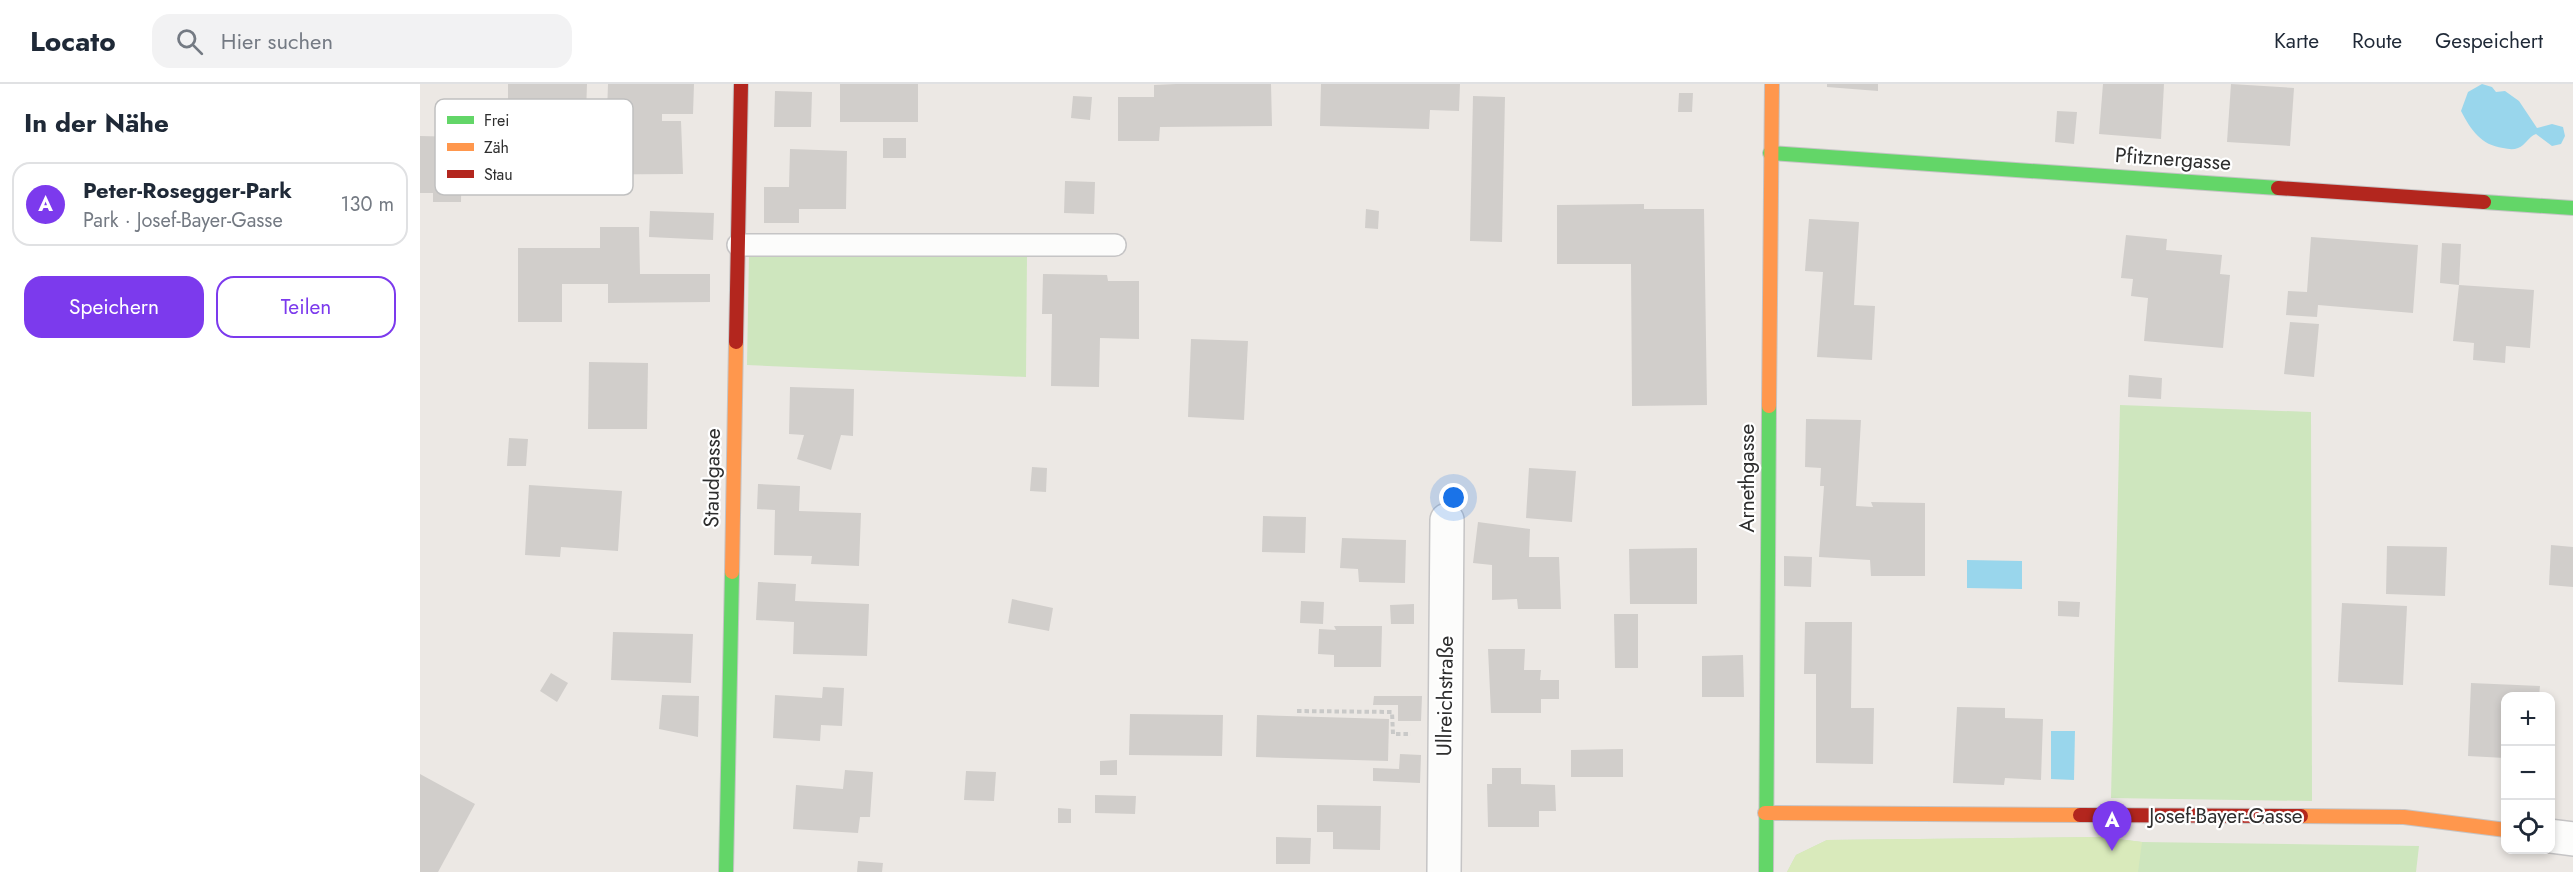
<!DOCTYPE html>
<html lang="de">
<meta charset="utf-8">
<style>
body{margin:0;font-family:Jost,sans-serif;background:#f2f2f3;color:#1f2937}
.controls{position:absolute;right:18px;bottom:18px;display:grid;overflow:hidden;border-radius:12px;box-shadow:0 3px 9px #0003}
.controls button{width:54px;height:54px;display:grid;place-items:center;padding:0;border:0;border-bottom:2px solid #e0e1e3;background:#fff;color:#1f2937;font:30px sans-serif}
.you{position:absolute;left:1034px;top:414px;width:21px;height:21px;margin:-15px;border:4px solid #fff;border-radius:50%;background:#1a73e8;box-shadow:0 0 0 9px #1a73e833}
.badge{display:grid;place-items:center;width:39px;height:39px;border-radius:50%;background:#7c3aed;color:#fff;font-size:20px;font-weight:700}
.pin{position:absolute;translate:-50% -50px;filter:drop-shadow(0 2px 3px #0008)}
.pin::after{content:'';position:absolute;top:32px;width:21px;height:18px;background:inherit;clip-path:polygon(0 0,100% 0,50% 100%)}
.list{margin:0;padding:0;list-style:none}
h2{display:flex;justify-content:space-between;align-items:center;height:78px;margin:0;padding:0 24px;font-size:26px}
h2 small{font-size:20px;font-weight:400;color:#747a83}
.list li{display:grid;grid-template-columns:39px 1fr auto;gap:18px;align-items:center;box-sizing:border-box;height:84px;margin:0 12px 12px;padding:0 12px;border:2px solid #e0e1e3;border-radius:18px}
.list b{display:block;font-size:22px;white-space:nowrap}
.list p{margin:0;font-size:20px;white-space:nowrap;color:#747a83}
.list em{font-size:20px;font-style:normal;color:#747a83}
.actions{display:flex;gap:12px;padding:18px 24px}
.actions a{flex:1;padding:14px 0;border:2px solid #7c3aed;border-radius:18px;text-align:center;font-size:21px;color:#7c3aed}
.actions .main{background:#7c3aed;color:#fff}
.icon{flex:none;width:33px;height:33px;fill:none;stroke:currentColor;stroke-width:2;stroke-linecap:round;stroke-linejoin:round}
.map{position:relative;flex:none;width:2153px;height:788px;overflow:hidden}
header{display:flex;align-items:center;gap:36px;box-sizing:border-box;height:84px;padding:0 30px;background:#fff;border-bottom:2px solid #e0e1e3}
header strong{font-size:28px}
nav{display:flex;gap:33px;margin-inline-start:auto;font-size:21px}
.search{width:420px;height:54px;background:#f2f2f3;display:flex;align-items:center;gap:15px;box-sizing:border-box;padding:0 21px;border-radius:18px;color:#747a83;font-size:22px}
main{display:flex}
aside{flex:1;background:#fff}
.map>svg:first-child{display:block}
.green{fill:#cee6be}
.pitch{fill:#d9eabb}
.water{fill:#99d6ec}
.building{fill:#d1cecb}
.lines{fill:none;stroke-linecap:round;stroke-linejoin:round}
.lane-casing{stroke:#c5c4c5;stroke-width:24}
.street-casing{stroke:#c5c4c5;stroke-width:36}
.fast-casing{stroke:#c5c4c5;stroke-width:16}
.slow-casing{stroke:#c5c4c5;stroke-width:16}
.jam-casing{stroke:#c5c4c5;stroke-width:16}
.path{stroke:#c9c9c8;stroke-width:4;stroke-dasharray:4.5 3;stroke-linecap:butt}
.lane{stroke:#fcfcfb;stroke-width:21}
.street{stroke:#fcfcfb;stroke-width:33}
.fast{stroke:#63d668;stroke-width:14}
.slow{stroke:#ff974d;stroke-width:14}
.jam{stroke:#b3261e;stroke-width:14}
.labels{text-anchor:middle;stroke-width:4.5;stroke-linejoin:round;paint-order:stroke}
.street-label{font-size:21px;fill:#2e2e2e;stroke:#fff}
.key{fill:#fff;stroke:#c0c0c0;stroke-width:1.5}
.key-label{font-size:16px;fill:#2e2e2e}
</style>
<header>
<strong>Locato</strong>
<div class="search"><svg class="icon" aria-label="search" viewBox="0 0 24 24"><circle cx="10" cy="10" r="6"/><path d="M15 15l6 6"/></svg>Hier suchen</div>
<nav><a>Karte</a><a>Route</a><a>Gespeichert</a></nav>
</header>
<main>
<aside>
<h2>In der Nähe<small></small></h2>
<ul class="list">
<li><span class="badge">A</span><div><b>Peter-Rosegger-Park</b><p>Park · Josef-Bayer-Gasse</p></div><em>130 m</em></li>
</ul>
<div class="actions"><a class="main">Speichern</a><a>Teilen</a></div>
</aside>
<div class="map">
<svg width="2153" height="788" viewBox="0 0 2153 788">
<rect width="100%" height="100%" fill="#ece8e4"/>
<g class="green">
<polygon points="329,170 607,171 606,293 327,281"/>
<polygon points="1700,321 1891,328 1892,717 1691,714"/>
<polygon points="1682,753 1722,758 1999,762 1996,788 1367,788 1376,771 1407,756"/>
</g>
<polygon class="pitch" points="1682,753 1722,758 1718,788 1367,788 1376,771 1407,756"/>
<g class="water">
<path d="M2062,0L2072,3L2076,8L2085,7L2099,17L2117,44L2132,40L2143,43L2145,52L2141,60L2132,62L2116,50C2108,53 2106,61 2098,64C2093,66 2088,65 2083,64C2061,61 2051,46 2041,27L2048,8Z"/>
<polygon points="1547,476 1602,477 1602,505 1547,504"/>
<polygon points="1631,647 1655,647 1654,696 1631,695"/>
</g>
<g class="building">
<polygon points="88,0 167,0 166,29 187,29 188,0 274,0 273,30 242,30 242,37 261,37 263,90 94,91 95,36 112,36 112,29 88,28"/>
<rect x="420" y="0" width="78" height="38"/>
<polygon points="756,0 851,0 852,42 740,43 739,57 698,57 698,13 734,13 734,1"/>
<polygon points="901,0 1040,0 1039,27 1010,26 1009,45 900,42"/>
<polygon points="1407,0 1458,0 1458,7 1407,3"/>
<polygon points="1683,0 1744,0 1741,55 1679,50"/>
<polygon points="1811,0 1874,4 1870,62 1807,58"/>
<polygon points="355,7 392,8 391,43 354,43"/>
<polygon points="1259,9 1273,9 1272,28 1258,28"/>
<polygon points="653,12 672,13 670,36 651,34"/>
<polygon points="1053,12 1085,13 1082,158 1050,157"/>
<polygon points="1637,27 1657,28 1654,60 1635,58"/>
<polygon points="0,52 42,53 41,118 13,118 13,109 0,109"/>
<rect x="463" y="54" width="23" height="20"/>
<polygon points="370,65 427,67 426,125 379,125 379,139 344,139 344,103 369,103"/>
<polygon points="645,97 675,98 674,130 644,129"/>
<polygon points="1224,120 1224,125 1284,125 1287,321 1212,322 1211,180 1137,180 1137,121"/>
<polygon points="946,125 959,127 958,145 945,144"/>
<polygon points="230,127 294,129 293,156 229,153"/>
<polygon points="1389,135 1439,138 1434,221 1455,222 1452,276 1397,273 1403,188 1385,187"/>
<polygon points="180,143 219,143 220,190 290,190 290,218 188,219 188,200 142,200 142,238 98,238 98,164 180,164"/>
<polygon points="1706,151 1747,155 1746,166 1802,171 1800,190 1810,191 1803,264 1724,257 1728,214 1711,212 1713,195 1701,194"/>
<polygon points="1891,153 1998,161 1993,229 1898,221 1897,233 1866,231 1868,207 1887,208"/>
<polygon points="2022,159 2041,160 2039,201 2020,199"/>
<polygon points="623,190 687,191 688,197 719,197 719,255 680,254 679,303 631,302 632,230 622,230"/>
<polygon points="2039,201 2114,206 2110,264 2086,262 2085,279 2053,276 2054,259 2033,257"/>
<polygon points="1870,238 1899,240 1894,293 1864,290"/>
<polygon points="771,255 828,257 824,336 768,333"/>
<polygon points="169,278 228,279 227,345 168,345"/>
<polygon points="1709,291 1742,294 1741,315 1708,313"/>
<polygon points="370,303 434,305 433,352 421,351 411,386 377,375 384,351 369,350"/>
<polygon points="1386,335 1441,336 1436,422 1453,423 1451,418 1505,419 1505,492 1451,492 1450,476 1399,473 1404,402 1400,402 1401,384 1385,383"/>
<polygon points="89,354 108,355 106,382 87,382"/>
<polygon points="612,383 627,384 626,408 610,407"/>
<polygon points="1109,384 1156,387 1152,438 1106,434"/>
<polygon points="338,400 380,402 379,427 441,429 439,482 391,480 392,472 354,471 355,426 337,425"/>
<polygon points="109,401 202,407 198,467 141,463 140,473 105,471"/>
<polygon points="843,432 886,433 885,469 842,468"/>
<polygon points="1058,438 1110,445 1109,473 1139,473 1141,525 1098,525 1097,515 1072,516 1072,481 1053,479"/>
<polygon points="922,454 986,456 985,499 939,498 938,485 920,484"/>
<polygon points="2131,461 2153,463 2153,503 2129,501"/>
<polygon points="1967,462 2027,463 2025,512 1966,510"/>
<polygon points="1277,464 1277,520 1210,520 1209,465"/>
<polygon points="1364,472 1392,473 1391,503 1364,502"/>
<polygon points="338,498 376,500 375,517 449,520 447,572 373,570 374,538 336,536"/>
<polygon points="592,515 633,524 629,547 588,539"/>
<polygon points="881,517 904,518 903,540 880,539"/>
<polygon points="1638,517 1660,518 1659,533 1638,532"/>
<polygon points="1922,519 1987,522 1983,601 1918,598"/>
<polygon points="994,520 994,540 971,540 970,521"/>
<polygon points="1194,530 1218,530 1218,584 1195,584"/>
<polygon points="1385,538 1432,538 1431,624 1454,624 1453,680 1396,679 1396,590 1384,590"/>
<polygon points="914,542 962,542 961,583 914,583 914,571 898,570 899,545 916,546"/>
<polygon points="193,548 273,550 271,599 191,596"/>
<polygon points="1068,565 1105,565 1104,586 1121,586 1120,596 1139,596 1139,615 1121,615 1121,629 1071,629"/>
<polygon points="1323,571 1324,613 1282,613 1282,572"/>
<polygon points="131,589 148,599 137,618 120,607"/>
<polygon points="2051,599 2120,602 2119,612 2085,612 2085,674 2048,672"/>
<polygon points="403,603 424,604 422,642 401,641 400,657 353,654 355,611 402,614"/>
<polygon points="242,611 279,612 278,653 239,645"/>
<polygon points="954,612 1002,612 1001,637 978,637 978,621 953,621"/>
<polygon points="1537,623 1585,624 1585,634 1623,635 1621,696 1585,694 1584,701 1533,699"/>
<polygon points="710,630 803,631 802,672 709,671"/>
<polygon points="837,631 969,635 968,677 836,673"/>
<polygon points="1203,665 1203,693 1151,693 1151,666"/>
<polygon points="980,670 1001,671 1000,699 953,697 953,684 979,685"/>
<polygon points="697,676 697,691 680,691 680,677"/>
<polygon points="1072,684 1101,684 1101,700 1135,701 1136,727 1119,727 1119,743 1068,743 1067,700 1072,700"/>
<polygon points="425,686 453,688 450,733 440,733 438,749 373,745 376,701 423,705"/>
<polygon points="546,687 576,688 574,717 544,716"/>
<polygon points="0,690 55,720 18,788 0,788"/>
<polygon points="675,711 716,712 715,730 675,729"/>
<polygon points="897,721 961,722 960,766 913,765 913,748 897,748"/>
<polygon points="638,724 651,725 651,739 638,739"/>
<polygon points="856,753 891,754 890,780 856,780"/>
<polygon points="438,777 463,779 462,788 437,788"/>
</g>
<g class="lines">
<defs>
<polyline id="lane" points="318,161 695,161"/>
<g id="street">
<polyline points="2130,752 2153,755"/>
<polyline points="1024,788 1027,436"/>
</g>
<g id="fast">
<polyline points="1350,69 1858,104"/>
<polyline points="2064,118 2153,124"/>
<polyline points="306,788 312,488"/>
<polyline points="1346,788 1349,322"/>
</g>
<g id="slow">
<polyline points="1349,322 1352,0"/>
<polyline points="312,488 316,258"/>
<polyline points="1345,729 1660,731"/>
<polyline points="1881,732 1984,733 2086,746"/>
</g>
<g id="jam">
<polyline points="1858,104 2064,118"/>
<polyline points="316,258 321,0"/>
<polyline points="1660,731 1881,732"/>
</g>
</defs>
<use href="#lane" class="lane-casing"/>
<use href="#street" class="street-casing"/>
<use href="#fast" class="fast-casing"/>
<use href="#slow" class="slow-casing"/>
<use href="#jam" class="jam-casing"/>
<polyline class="path" points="877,627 972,628 973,650 991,650"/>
<use href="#lane" class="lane"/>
<use href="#street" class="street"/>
<use href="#fast" class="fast"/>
<use href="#slow" class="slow"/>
<use href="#jam" class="jam"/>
</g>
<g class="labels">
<g class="street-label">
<text transform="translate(1753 75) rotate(4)" y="7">Pfitznergasse</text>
<text transform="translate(292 394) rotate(-89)" y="7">Staudgasse</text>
<text transform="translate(1327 394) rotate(-90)" y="7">Arnethgasse</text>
<text transform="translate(1025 612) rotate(-89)" y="7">Ullreichstraße</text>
<text x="1806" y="739">Josef-Bayer-Gasse</text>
</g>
</g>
<rect x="15" y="15" width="198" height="96" rx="9" class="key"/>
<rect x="27" y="32" width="27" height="8" fill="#63d668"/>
<rect x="27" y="59" width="27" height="8" fill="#ff974d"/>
<rect x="27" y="86" width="27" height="8" fill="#b3261e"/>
<g class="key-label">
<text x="64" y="42">Frei</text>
<text x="64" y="69">Zäh</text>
<text x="64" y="96">Stau</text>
</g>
</svg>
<div class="controls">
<button>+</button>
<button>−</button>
<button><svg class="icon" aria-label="locate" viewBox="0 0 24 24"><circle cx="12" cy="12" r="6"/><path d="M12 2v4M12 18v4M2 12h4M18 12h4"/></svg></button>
</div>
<div class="you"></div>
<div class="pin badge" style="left:1692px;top:767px">A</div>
</div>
</main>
